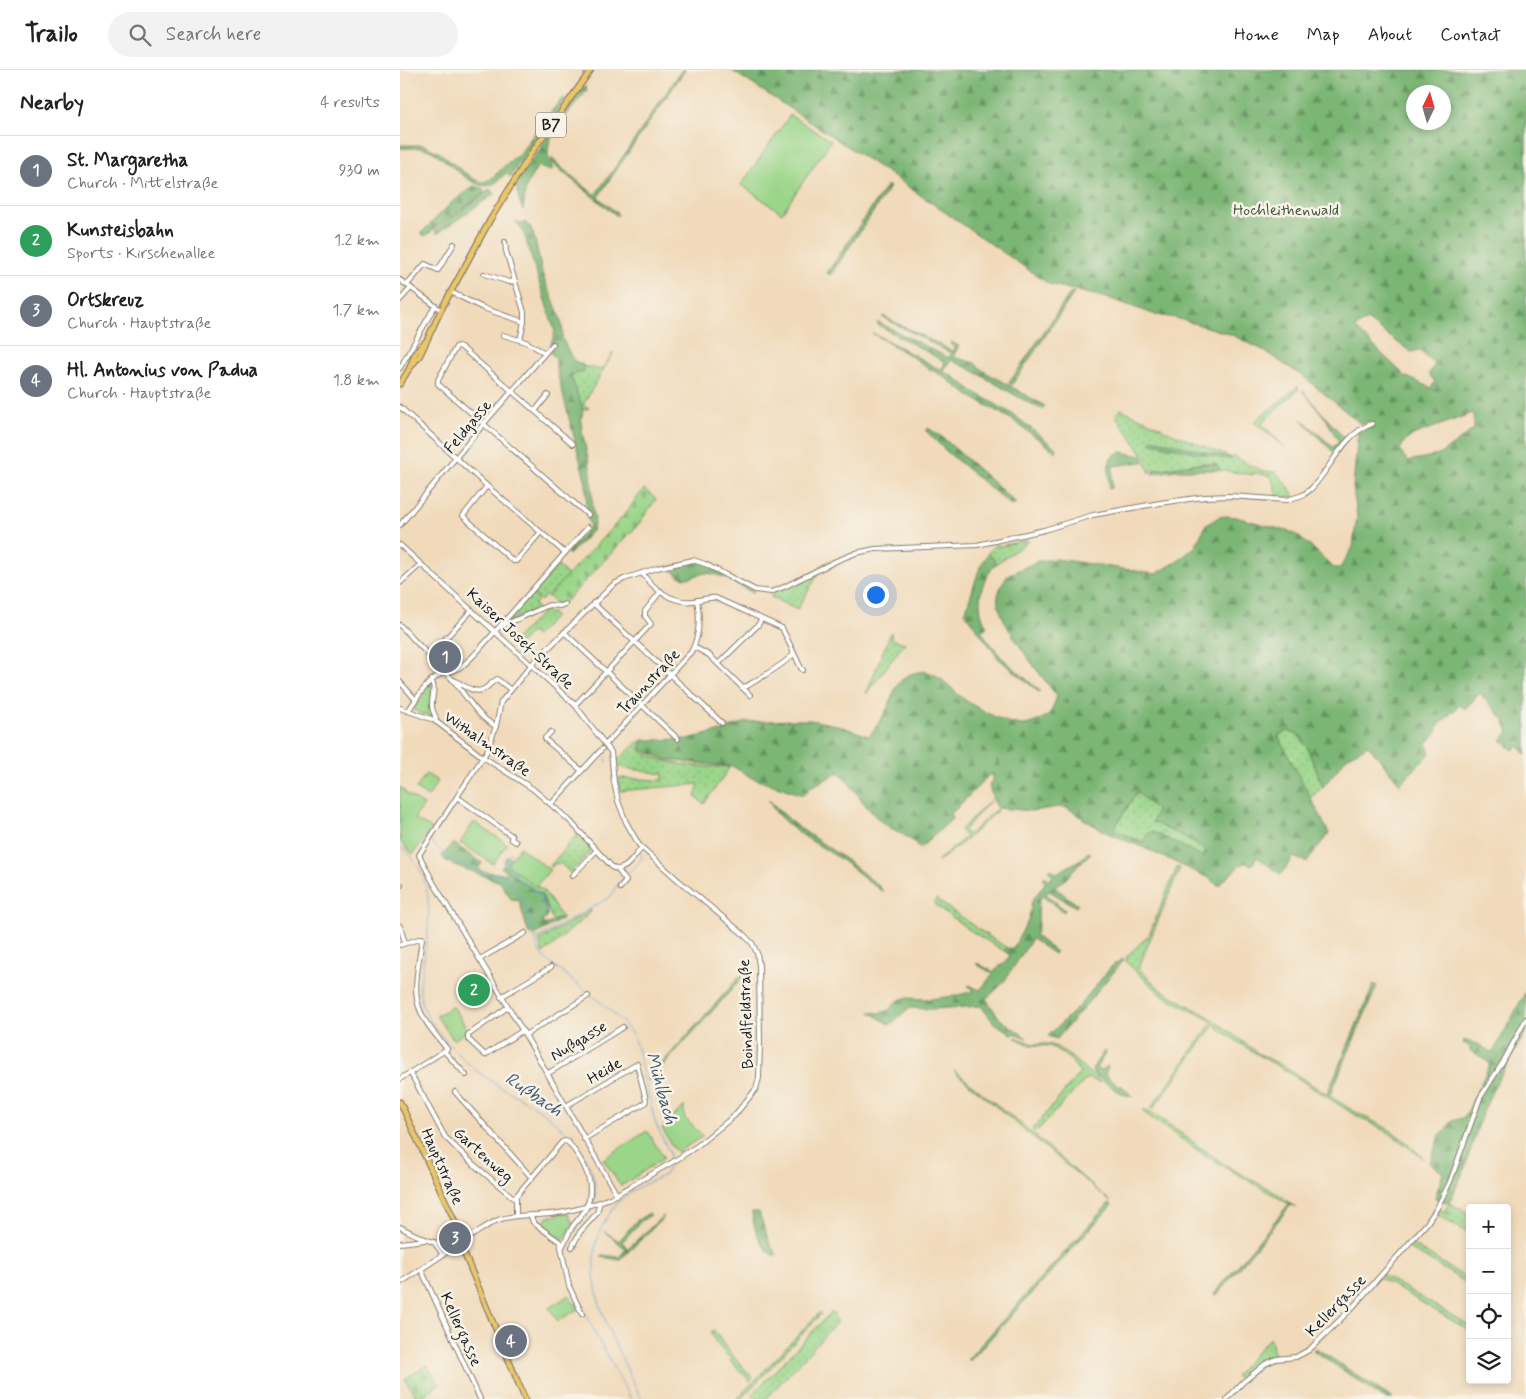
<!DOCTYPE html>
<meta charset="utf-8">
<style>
body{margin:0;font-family:Mynerve,sans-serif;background:#f2f2f2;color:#202124}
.controls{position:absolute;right:15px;bottom:15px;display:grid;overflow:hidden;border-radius:5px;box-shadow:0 2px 8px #0003}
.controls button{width:45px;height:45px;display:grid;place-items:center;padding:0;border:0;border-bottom:1px solid #e0e0e0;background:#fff;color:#202124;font:25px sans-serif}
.compass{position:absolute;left:1006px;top:15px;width:45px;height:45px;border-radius:50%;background:#fff;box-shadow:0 2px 8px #0003;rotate:5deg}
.you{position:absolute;left:475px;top:524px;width:18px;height:18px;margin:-12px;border:4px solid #fff;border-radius:50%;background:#1a73e8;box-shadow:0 0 0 8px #1a73e833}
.badge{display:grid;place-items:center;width:32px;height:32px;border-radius:50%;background:#c8321e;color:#fff;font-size:16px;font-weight:700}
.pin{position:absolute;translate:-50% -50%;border:2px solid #fff;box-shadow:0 1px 5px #0006}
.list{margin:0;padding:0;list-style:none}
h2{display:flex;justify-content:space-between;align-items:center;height:65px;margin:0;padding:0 20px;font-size:21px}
h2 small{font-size:16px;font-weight:400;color:#757577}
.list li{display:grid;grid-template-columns:32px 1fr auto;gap:15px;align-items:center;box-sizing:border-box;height:70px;padding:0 20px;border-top:1px solid #e0e0e0}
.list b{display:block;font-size:19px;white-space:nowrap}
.list p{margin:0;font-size:16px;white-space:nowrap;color:#757577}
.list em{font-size:16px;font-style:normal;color:#757577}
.icon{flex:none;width:28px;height:28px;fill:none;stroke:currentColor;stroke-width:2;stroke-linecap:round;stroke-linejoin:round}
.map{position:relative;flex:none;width:1126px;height:1329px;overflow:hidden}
header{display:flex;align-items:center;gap:30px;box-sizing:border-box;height:70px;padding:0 25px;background:#fff;border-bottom:1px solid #e0e0e0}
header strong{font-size:24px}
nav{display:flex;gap:28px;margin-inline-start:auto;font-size:18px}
.search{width:350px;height:45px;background:#f2f2f2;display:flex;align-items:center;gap:12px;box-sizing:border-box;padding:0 18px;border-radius:28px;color:#757577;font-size:19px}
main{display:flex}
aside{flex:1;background:#fff}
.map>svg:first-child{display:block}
.grass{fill:url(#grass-dots);stroke:#5b7852}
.forest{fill:url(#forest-firs);stroke:#4c6948;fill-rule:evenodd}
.cemetery{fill:url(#cemetery-stones);stroke:#5b7852}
.park{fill:#9ad589;stroke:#5b7852}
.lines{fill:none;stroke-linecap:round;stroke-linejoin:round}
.stream{stroke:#62a0d4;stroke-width:1}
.minor-casing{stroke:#867b6b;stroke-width:6}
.major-casing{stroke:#867b6b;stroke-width:7}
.minor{stroke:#fff;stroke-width:4}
.major{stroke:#ebc669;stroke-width:4.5}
.labels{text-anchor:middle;stroke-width:5;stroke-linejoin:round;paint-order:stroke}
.shield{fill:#f7f3e8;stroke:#5e5c59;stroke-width:1}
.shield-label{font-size:15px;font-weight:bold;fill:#1c1c1c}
.park-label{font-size:16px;fill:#42543d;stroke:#f7f3e8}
.street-label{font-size:16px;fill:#1c1c1c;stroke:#f7f3e8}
.water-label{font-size:18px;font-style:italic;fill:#3c576f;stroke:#f7f3e8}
</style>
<header>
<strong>Trailo</strong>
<div class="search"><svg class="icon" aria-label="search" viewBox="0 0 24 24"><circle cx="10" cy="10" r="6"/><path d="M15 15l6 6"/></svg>Search here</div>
<nav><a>Home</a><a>Map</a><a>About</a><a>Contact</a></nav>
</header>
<main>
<aside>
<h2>Nearby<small>4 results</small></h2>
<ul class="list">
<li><span class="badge" style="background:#6b7280">1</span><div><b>St. Margaretha</b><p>Church · Mittelstraße</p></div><em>930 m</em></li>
<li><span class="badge" style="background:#2e9e5b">2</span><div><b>Kunsteisbahn</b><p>Sports · Kirschenallee</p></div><em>1.2 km</em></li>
<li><span class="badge" style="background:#6b7280">3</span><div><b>Ortskreuz</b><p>Church · Hauptstraße</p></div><em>1.7 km</em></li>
<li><span class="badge" style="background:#6b7280">4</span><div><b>Hl. Antonius von Padua</b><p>Church · Hauptstraße</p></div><em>1.8 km</em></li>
</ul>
</aside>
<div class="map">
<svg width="1126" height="1329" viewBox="0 0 1126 1329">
<defs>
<pattern id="grass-dots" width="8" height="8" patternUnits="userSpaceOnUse" patternTransform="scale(1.25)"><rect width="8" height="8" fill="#9ad589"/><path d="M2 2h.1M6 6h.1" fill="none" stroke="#84b676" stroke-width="1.8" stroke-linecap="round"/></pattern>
<pattern id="forest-firs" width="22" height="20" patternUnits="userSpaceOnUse" patternTransform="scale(1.25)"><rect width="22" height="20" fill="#7bb675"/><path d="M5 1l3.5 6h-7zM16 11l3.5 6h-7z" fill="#64935f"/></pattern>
<pattern id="cemetery-stones" width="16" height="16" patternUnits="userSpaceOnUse" patternTransform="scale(1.25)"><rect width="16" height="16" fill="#9ad589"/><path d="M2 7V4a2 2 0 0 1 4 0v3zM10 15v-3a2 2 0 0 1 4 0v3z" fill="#84b676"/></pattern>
</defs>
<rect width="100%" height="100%" fill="#f7f3e8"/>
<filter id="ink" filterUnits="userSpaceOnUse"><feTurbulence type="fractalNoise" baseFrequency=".02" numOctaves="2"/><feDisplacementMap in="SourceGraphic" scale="10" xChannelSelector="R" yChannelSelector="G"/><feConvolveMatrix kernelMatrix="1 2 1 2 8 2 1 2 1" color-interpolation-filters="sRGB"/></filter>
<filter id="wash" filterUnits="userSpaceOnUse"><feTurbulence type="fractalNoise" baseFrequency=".0096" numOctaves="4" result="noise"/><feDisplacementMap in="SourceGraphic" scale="20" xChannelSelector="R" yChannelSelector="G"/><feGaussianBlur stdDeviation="1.12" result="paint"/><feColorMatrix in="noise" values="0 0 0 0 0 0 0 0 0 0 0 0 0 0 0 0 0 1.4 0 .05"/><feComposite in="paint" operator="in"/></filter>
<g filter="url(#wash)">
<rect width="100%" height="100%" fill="#f1daba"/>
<g class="grass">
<polygon points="213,283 183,335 189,338 183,340 170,306 184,301 183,296 202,300"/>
<polygon points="898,316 899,319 861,353 885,377 854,352"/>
<path d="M721,339L761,357L762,359L833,388L834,386C848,394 860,403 876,402L888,416L895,427L878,428L871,406C865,406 860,403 854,403L853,405L819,400V397L806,393L794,394L751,400L750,403L741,382L716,346Z"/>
<polygon points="627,470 629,471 597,493 588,483 595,474 600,476"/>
<polygon points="158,496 168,505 147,527 145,525 141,531 133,523"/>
<polygon points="421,499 397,540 371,527 373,522"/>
<polygon points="132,523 138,531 134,535 138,538 110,551 108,551"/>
<polygon points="145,540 149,544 151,542 155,547 136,566 131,562 118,576 113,571"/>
<polygon points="491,562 492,569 505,573 466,624"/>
<polygon points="886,661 899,665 907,677 923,717 910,728 878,666"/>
<path d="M243,670L240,680C264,696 302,697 330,697L304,734L295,726L299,714L220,721L218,708L263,710V704L217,697L216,691L235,675V674Z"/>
<polygon points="737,722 757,741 753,752 785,767 806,781 804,788 753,762 746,767 744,772 713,760"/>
<polygon points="591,730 564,760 565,762 567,764 571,763 596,739 597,741 568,768 538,792 537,791 566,767 560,760"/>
<polygon points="177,764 191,779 190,782 170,803 160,793 158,794 156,793 152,797 150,796"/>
<polygon points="107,786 111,789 107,795 144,821 163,849 161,850 159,848 153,851 142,825 118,809 104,795 104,791"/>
<polygon points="777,797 780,798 744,884 739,899 760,919 811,948 858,983 878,993 952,1040 992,1061 1010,1075 1024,1089 994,1066 950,1042 888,1002 850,980 823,962 808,949 762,925 729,895 726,891 727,886 749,865"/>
<polygon points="536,829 572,855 607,878 604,881 568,859 534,834"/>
<polygon points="191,840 191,842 143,884 139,870"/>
<polygon points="811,954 813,956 753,1039 751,1038"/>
<polygon points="616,967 633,974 649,974 657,977 671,987 701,1013 687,1008 636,1062 632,1060 680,1003 671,990 654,978 649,976 630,975 615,968"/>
<polygon points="554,1000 638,1068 711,1132 557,1004"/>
<polygon points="744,1039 760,1048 825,1095 880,1125 896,1138 806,1086 743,1042"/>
<polygon points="1049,1133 1070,1144 1070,1164 1035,1144 1039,1139 1050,1144 1045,1140"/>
<polygon points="1011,1174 1070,1210 1070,1215 1007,1177"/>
<polygon points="983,1205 1070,1256 1070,1261 980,1208"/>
<polygon points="432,1241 437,1252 366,1329 357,1329 352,1325"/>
<polygon points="420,1242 421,1244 341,1329 337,1329"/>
<path d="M314,1260L326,1278L353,1308L350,1311L330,1290L331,1289C323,1281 315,1274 311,1263Z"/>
<polygon points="869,1268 872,1273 874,1286 873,1289 860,1296 841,1312 835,1306"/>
</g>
<g class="forest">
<polygon points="282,0 285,0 198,127 218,144 217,146 160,100 151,91 152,88 162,98 195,125 219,92"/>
<path d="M331,0H1126V684L1118,676L1113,680L1101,670L1109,661L1103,649L1080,623L1065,639L1060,635L1037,657L1038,661L1027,673L1030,684L1000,714L968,675L947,687L923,717L907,677L899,665L886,661L878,666L929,763L907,792L893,787L881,805L857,787L852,795L845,793L840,795L820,815H817L809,808L742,777L710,764L688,752L668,738L658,737L632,741L598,738L593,730L589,715L593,711V704L589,705L550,745L553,748L520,778C508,764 489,760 476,747C462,733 453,716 439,702L413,716L403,725L352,708L332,696L314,695L267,690L240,679L243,670L287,669L322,661L345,652L393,650H410L437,655L469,666C475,659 481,650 486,641C493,627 494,611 511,604C536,594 548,618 565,630C579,639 608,656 625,655C631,654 638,651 643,648C645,647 648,646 649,644C653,640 655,631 657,626C643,608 593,547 598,526C599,519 604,511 608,505L638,491L657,489L756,504L778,491L795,477L806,455L819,447L826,446L836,447L894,463L915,480L934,498H940L953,477L957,446L953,417L958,362L973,356L970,351L961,354L904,307L861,279L830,264L776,248L756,245L711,229L649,214L497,109ZM1014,22H1044V52H1014ZM967,250L1011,282L1019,280L1035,294L1029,304L1035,312L1031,318L1005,306L955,258ZM1073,343L1074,359L1039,385L1007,391L1000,380L1004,372L1013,365ZM737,722L757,741L752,752L785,767L806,781L804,787L753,762L748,763L743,772L713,760Z"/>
<path d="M184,16H186L187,20C174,39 134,73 153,97L152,100H147L138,96L137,97L126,116L123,140L119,130L116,114L159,50Z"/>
<path d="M163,27L165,29L110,107L106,103C102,107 97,113 91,115C74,122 46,88 31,81C21,76 11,79 0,78V75H24L40,83L69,106L78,111L84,112L91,109L110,91L121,82L139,57Z"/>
<polygon points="487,115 490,117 436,197 430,205 427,203"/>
<polygon points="74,116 82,118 84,122 82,124 25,166 21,163 50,134"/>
<polygon points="90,119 94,124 37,164 35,161"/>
<path d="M116,152L126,153L128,157L130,156C138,172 138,192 144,209C150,224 166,253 162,268L173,290L183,295L184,301L171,306L183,340L181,352L182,362L191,402L193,442L195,450L192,461L169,485L167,483L190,456L187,445L186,413L156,298V289L149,280L155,262L123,161Z"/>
<polygon points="671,222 674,223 612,315 609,313"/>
<path d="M483,246L550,280L554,281L555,278L550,274L551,272L559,276L553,287L575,293L582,300L645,336L642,339C611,325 583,304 551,290L542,302L551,305L573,321L614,345L657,379L656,382L611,349L568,325L543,306L526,297L517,290L472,263L498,276L537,298L542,299L545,293C523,278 499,268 477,254L478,252L549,288L551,283L482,247Z"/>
<polygon points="902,320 946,370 936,385 913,362 902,349 933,377 939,372 926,349"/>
<polygon points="528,358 542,367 616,433 612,436 546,381 526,361"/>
<polygon points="752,369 831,388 831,390 751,373"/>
<path d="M722,382L741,386L743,392L713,396L712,418L709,419C710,406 703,385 722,382Z"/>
<polygon points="794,394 815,394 819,397 819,400 777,400 752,404 753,401"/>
<path d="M588,483L597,493C580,510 574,536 587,557L581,561L601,587L640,621L639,622L599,589L565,543L580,497Z"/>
<path d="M294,491L304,494L354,521L353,523C340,517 327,507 313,504C294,499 288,520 270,497Z"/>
<path d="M369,730L394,754L445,789L479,816L483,822C469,812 457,801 443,791C424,777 376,754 369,730Z"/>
<polygon points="53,773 82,793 78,799 84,802 106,804 107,802 101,797 103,795 118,809 142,825 147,840 146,849 142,851 143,854 148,854 160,848 161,850 133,866 128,862 119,830 111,829 100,812 47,792 42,786"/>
<path d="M688,782L691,783L673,800L665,810L654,817L678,835L676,837L649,821L646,824L665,840L664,842L642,825C634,837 642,853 635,866L656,882L654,884L632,869L603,913L586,929L600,949L627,968L614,963L612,966L609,962L594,953L581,936L531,939L509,938L490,955L470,942L480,943L489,940L497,931L504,928L529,929L555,926L574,921L568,916L569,915L580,920L593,904L576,894L577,893L594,902L599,896L604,894L610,885L604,881L607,878L613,879L629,848L632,831L645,813L643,808L645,806L650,810L653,806L649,801L651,799L657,803L681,789Z"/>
<polygon points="722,889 724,890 723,891 657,969 648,966 679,936 712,896"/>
<polygon points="353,892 353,896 249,1011 248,1009"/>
<polygon points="974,914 977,916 930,1025 927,1024"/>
<polygon points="1126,921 1126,962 1093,1019 1081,1047 1064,1100 1049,1133 1035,1128 1043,1103 1030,1093 1040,1064 1044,1063 1052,1051 1062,1048 1067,1043 1090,994 1083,988 1069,980 1071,977 1063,973 1064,970 1080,975 1091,982 1094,981"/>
<polygon points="704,981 706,982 696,998 701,1001 707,996 708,998 705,1003 706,1005 719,1017 721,1015 733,1027 722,1024 693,1004 692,999"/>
<polygon points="709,1133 712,1135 570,1291 568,1289"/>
<polygon points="889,1134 891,1135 816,1226 814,1224"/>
<path d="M352,1142H359L370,1175L377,1184L374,1186C360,1178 353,1157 352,1142Z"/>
<polygon points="249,1143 251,1145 241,1151 222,1172 228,1178 263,1146 264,1147 220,1190 201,1187 202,1185 219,1187 226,1179 204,1161 219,1171 236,1151"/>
<polygon points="916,1278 993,1329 985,1329 913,1280"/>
</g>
<g class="cemetery">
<polygon points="244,419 256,429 238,455 164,533 156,534 148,526 225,444"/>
<polygon points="27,1295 40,1314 18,1329 5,1309"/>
</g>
<g class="park">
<polygon points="390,45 431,71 382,143 341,115"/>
<polygon points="31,614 33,616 30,638 35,648 13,640 29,615"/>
<polygon points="26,704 38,711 28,727 16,719"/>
<polygon points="0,717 5,721 5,723 24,735 14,749 32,759 13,784 0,772"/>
<polygon points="74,752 107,774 93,794 60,773"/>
<polygon points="120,777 150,800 135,817 107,794"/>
<path d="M81,908C85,909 89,915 88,920L69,931L65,932L60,924V921Z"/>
<polygon points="53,936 68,960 54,970 36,946"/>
<polygon points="284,1036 284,1047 303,1066 278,1082 272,1077 262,1058"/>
<polygon points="247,1061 264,1088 221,1116 203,1089"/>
<polygon points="168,1143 173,1153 164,1170 143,1157 147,1147"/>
<polygon points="169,1225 178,1239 158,1251 149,1238"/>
</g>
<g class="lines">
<g class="stream">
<polyline points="207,692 206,689 207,687"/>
<polyline points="31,771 47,788 85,803 102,804 124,831 139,881 144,888 198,930 221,950 232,964 237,978 255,1052 270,1084 270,1092"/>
<path d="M0,776C39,806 29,853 23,895C22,906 18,918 21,929C23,942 33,955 41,965C54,980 69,996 85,1007C98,1017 113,1023 127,1032C159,1050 204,1093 194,1133"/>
<polyline points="111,783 106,790 106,794 115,803 116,806"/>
<polyline points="113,804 141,827 148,845"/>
<polyline points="136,869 205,830 212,825 216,816 242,789 241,784"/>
<path d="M193,1137C186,1152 171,1161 167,1179C161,1211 215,1298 231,1329"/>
<path d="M241,1329C218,1276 174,1211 204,1153C210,1142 218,1131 228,1124C239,1115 253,1111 265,1105L269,1096"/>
</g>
</g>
</g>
<g filter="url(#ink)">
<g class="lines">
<defs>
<g id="minor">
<polyline points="105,172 106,181 124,242 124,252 120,270"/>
<polyline points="84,204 109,212 115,211"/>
<polyline points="0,210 41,240"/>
<polyline points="7,215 25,194 38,200 54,174"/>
<polyline points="51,222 83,238 124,252"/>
<polyline points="0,230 11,218"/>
<polyline points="103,265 126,272 145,283"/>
<polyline points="0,298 35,236"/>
<polyline points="0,337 87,416 165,483"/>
<polyline points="135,341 148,325"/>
<polyline points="173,374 61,277 58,276 56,277 38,310 38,314 188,445"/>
<polyline points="87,416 63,446 113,491 116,491 140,463"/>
<polyline points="0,455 87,350 153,274"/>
<path d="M0,475L175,635L211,682L214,712L218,731L226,752L239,775L278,810L342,863L352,873L357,883L359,896L360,973L359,1008L356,1019L334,1046L297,1076L276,1090L210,1128C192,1135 171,1142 151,1144C133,1146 115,1144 98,1150C81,1157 65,1175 47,1175C32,1174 13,1164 0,1157"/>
<path d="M242,503C253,518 272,534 293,531C301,530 308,527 316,528L382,558L401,598L403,600"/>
<polyline points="0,513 21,494"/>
<polyline points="193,533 322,653"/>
<path d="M0,555C17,573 34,591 51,608C65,623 77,648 96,656"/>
<polyline points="100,557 149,535 160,536 165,534"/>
<polyline points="164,562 278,669"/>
<polyline points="294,577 309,585 350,625"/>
<polyline points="34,581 72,540"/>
<polyline points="318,594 358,555 361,550"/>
<path d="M31,610C37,619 31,626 32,636C32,642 37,646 36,652"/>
<path d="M54,610C62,614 75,625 84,619C89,616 92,612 97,609L111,620"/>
<polyline points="0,612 16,630"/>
<path d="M342,617L347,616C357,610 390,591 394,583"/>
<polyline points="175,635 251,554 245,546 245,541 261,521"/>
<path d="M0,638L34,650L80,685L133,719L170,751L213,798C226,803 233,787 242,778"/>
<path d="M8,641C17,628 25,614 39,605C43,602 49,602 54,600C63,597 69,590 76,583L188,457"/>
<polyline points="151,662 145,668 146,670 181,700"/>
<path d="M206,674L291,582C300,566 300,547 297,530"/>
<polyline points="57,727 112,766 111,769 116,772"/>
<polyline points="151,734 202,679"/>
<polyline points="218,800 226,811 220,818"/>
<polyline points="172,806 196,781"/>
<polyline points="0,815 1,815"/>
<polyline points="0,856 5,873"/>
<path d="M0,875L22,868C20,888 12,918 19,937C24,953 37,966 47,979L0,1009"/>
<polyline points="80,889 125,863"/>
<polyline points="101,927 151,897"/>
<polyline points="108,937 68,965 68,969 85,985 122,961"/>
<polyline points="125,965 188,926"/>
<polyline points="44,981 66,1005"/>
<polyline points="11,1004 45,1067 72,1093 115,1129"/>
<polyline points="147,1004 223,957"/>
<polyline points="55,1022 132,1108"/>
<polyline points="166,1036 237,994 246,1030 245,1033 184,1069"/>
<path d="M217,1125L124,963L33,812L19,785L87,681L96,656L101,632L132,594L214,514L224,509L257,498L293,490L305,494L355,520L371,522L384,517L436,491L456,483L475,479L577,475L644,460L693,445L760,433L804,427L830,426L887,430L903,425L911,419C931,398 944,363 972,354"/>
<path d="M116,1146V1126L162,1072L165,1071L168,1072C184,1092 198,1115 185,1140C181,1147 175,1152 171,1159C168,1165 165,1171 162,1177"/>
<polyline points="131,1146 133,1152 135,1154 160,1172 169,1216 182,1244"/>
<polyline points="34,1172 43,1185"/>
<polyline points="0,1173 25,1170"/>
<polyline points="172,1177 180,1162 197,1143 200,1132"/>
<polyline points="21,1199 80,1329"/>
<polyline points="0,1213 50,1180 53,1174"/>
<polyline points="827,1329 842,1313 865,1294 876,1289 896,1287 909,1280 952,1238 1027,1153 1037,1138 1050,1112 1080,1028 1103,992 1126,949"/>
</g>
<g id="major">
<polyline points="10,297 15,283 25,272"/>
<polyline points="0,314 9,299 20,285 41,240 90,150 132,82 191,0"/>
<polyline points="0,1032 58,1158 64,1183 125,1329"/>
</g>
</defs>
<use href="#minor" class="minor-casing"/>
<use href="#major" class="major-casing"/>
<use href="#minor" class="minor"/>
<use href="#major" class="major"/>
</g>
</g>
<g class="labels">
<rect class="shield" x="136" y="42.5" width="30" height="25" rx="4"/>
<g class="shield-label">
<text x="151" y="60">B7</text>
</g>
<g class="park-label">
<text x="886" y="145">Hochleithenwald</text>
</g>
<g class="street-label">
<text transform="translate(67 356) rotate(-50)" y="6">Feldgasse</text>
<text transform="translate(121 568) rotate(43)" y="6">Kaiser Josef-Straße</text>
<text transform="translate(248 611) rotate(-47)" y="6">Traunstraße</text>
<text transform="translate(88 673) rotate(35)" y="6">Withalmstraße</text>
<text transform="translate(345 944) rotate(-92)" y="6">Boindlfeldstraße</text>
<text transform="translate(178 970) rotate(-31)" y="6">Nußgasse</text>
<text transform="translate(204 1000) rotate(-31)" y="6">Heide</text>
<text transform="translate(84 1084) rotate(42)" y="6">Gartenweg</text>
<text transform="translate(43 1096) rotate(66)" y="6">Hauptstraße</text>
<text transform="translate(935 1235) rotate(-46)" y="6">Kellergasse</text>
<text transform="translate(62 1259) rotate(66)" y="6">Kellergasse</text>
</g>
<g class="water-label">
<text transform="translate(262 1018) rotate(74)" y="6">Mühlbach</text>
<text transform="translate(134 1024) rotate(34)" y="6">Rußbach</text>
</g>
</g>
</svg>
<div class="controls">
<button>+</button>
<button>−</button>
<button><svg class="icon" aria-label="locate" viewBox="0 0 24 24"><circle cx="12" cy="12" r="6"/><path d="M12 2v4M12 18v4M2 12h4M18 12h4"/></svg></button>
<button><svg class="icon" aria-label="layers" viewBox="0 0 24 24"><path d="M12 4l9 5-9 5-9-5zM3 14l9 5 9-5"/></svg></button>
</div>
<svg class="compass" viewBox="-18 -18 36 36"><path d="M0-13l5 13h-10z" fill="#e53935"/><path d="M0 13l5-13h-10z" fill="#757577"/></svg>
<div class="you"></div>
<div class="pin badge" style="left:45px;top:587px;background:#6b7280">1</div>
<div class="pin badge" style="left:74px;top:920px;background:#2e9e5b">2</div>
<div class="pin badge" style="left:55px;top:1168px;background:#6b7280">3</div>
<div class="pin badge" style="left:111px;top:1271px;background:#6b7280">4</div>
</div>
</main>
